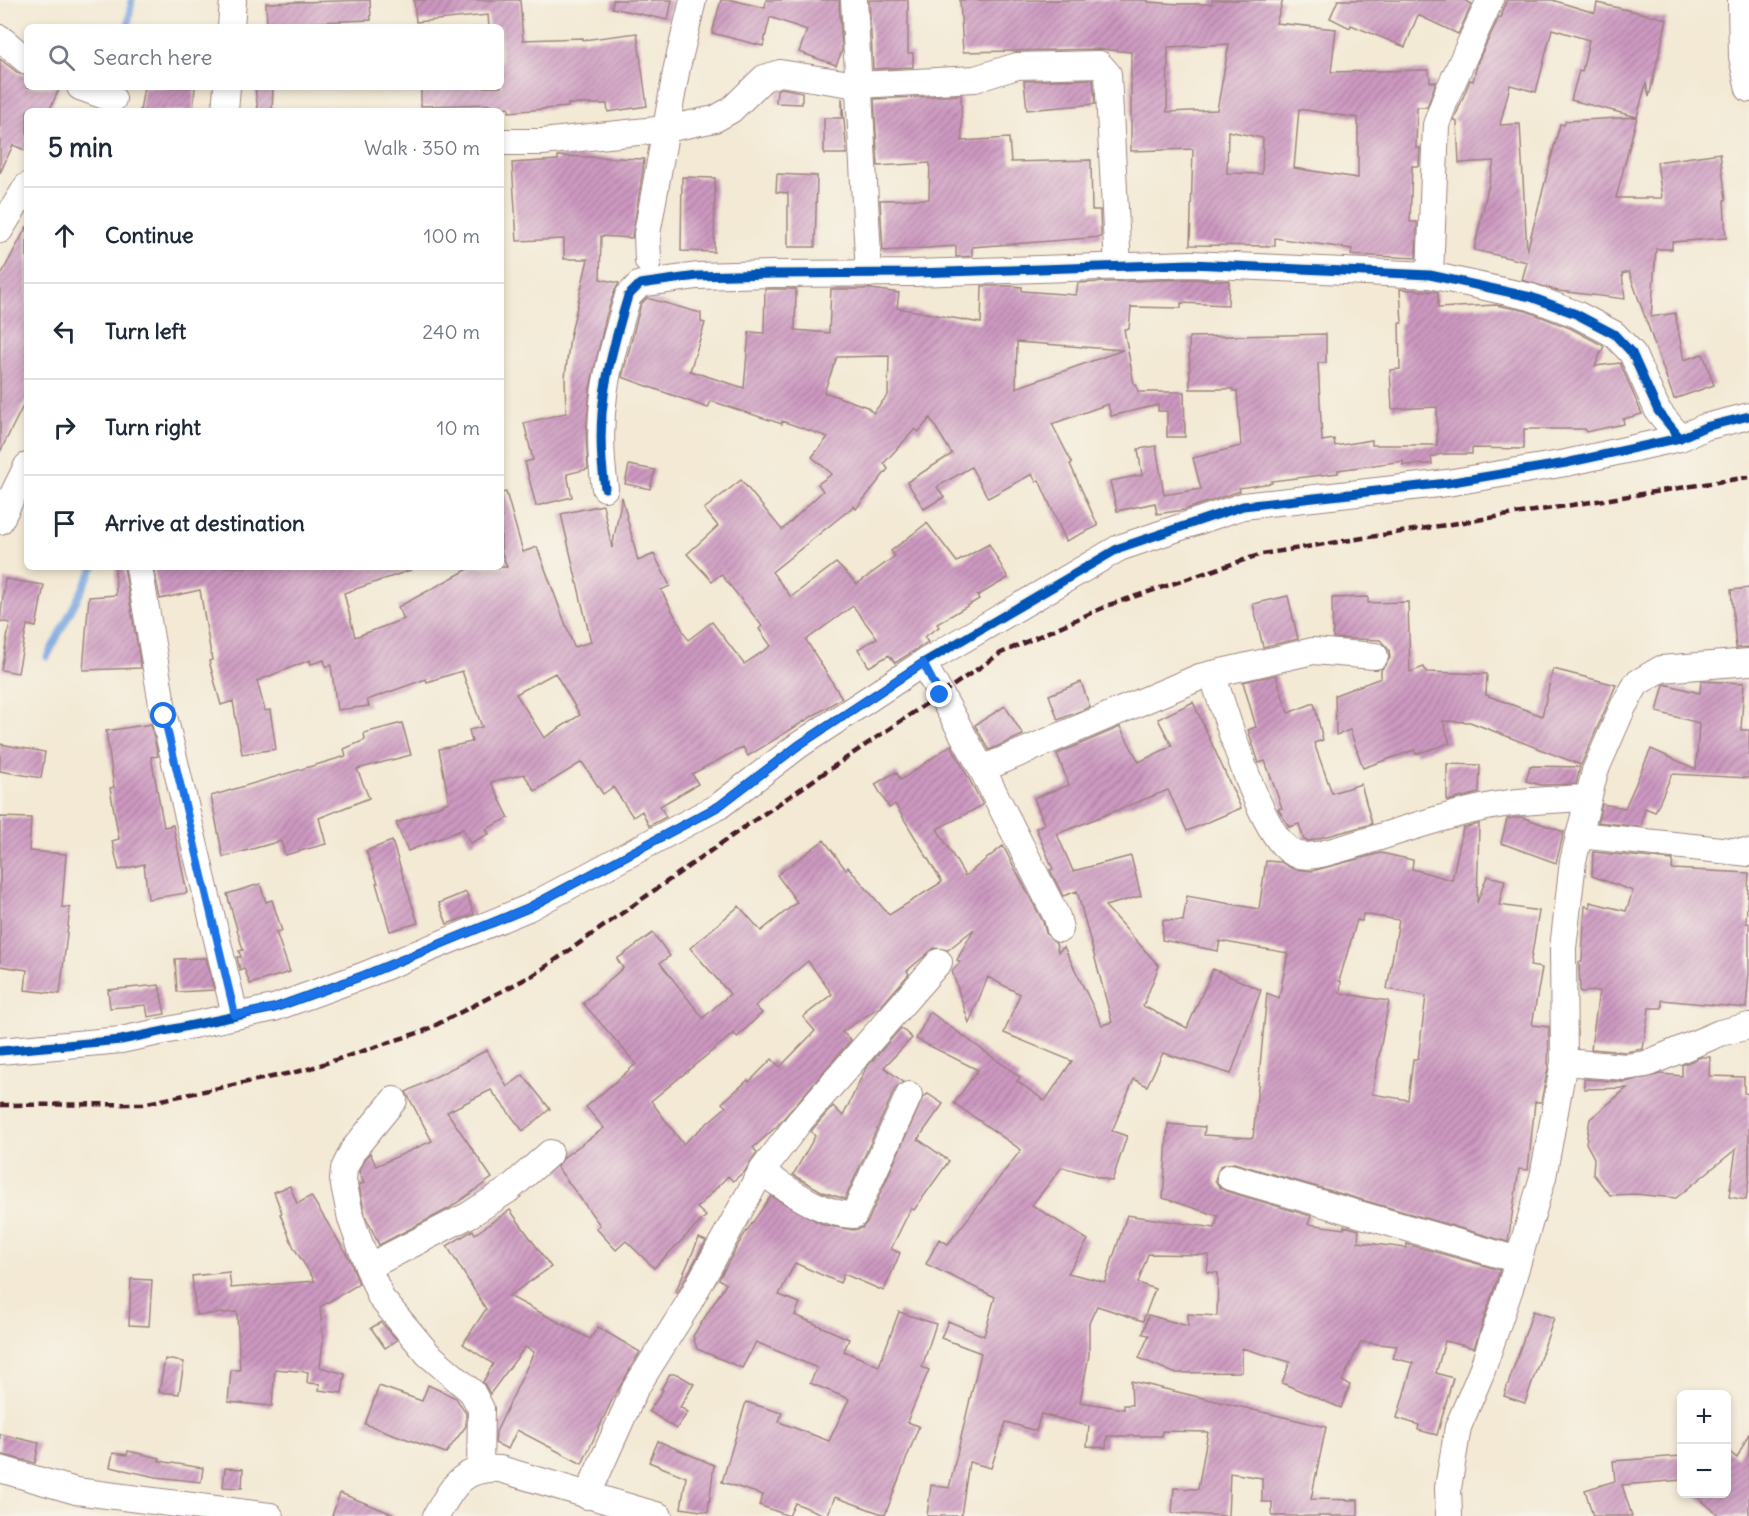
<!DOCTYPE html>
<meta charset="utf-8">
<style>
body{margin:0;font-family:Delius,sans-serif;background:#f2f2f3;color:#1f2937}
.controls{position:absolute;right:18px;bottom:18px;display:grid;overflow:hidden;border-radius:9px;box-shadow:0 3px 9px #0003}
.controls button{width:54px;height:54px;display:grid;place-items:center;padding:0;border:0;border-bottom:2px solid #e0e1e3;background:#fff;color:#1f2937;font:30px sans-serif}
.stop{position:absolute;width:18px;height:18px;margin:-14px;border:4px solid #1a73e8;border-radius:50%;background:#fff}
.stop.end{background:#1a73e8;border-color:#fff;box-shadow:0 2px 6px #0008}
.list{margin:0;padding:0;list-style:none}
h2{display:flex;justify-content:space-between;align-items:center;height:78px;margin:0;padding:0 24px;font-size:26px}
h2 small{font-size:20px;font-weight:400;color:#747a83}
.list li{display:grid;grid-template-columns:39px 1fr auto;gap:18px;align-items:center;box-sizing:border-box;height:96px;padding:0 24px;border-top:2px solid #e0e1e3}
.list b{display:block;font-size:22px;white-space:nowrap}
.list em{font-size:20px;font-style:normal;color:#747a83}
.icon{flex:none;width:33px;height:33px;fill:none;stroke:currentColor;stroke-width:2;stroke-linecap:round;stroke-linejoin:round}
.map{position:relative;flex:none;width:1749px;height:1516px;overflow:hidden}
.search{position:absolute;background:#fff;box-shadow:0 3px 9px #0003;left:24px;top:24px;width:480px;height:66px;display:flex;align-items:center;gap:15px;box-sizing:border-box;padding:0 21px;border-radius:9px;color:#747a83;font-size:22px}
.panel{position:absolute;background:#fff;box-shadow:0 3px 9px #0003;left:24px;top:108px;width:480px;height:462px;border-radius:9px}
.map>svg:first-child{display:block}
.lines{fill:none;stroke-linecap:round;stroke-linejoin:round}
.stream{stroke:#75a3de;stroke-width:7}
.building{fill:url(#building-hatch);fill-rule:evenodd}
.street-casing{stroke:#9e8480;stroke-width:28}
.street{stroke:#fff;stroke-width:26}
.rail{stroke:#4a1f2b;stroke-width:4.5;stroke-dasharray:9 4.5;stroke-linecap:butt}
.cycleway-casing{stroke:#f7f3e8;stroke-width:13}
.cycleway{stroke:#0057b8;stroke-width:9}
.route{stroke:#1a73e8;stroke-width:8}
</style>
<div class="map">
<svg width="1749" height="1516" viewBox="0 0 1749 1516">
<defs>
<pattern id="building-hatch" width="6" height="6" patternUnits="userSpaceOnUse" patternTransform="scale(1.5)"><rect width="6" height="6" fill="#cd99c1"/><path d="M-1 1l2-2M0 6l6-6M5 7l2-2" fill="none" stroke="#a87c9d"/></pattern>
</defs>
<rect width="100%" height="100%" fill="#f7f3e8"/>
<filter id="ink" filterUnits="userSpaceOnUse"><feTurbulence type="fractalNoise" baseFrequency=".0167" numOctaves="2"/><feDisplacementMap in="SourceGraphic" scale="12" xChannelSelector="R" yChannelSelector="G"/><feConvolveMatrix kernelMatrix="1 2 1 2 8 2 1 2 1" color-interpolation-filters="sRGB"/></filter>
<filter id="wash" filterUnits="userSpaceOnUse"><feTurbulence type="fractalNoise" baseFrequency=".008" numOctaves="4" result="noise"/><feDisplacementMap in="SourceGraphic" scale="24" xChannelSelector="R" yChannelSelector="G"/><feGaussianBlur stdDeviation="1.35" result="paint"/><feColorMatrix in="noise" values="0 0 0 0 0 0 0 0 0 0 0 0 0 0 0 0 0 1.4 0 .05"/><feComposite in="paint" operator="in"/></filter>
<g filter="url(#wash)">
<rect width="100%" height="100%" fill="#f3e9d4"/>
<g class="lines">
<g class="stream">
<polyline points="128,27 132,0"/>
<polyline points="47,657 94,567"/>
</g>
</g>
<g id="blocks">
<g class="building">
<polygon points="370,0 371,20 317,22 317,27 267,27 266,3"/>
<polygon points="414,0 520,0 523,40 583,38 583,40 637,33 647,106 608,112 607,104 568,104 568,107 509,112 509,107 490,109 490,104 421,106 421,87 501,87 501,27 489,27 488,15 416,22"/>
<polygon points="613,0 672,0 668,20 612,8"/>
<polygon points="721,0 732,0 765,8 766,0 839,0 842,51 836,65 799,52 807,30 770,17 763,46 712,33"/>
<polygon points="869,0 908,0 908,53 913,53 913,67 873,69"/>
<path d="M960,0H1148V2L1179,4H1212V0H1283L1276,23L1336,29L1331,72L1429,70L1430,82H1436L1427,107H1417L1416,148H1420L1419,166H1412L1410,222H1417L1416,258L1351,255L1352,249L1275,238V246L1190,245L1193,149L1131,151V52L1099,49L963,52ZM1229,44L1217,110L1167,112L1168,47ZM1299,109L1358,118V178L1294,168ZM1228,131L1263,138L1262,174L1227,173Z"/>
<polygon points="1338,0 1464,0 1472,4 1458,34 1418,15 1405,47 1351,25 1350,28 1330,18"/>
<polygon points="1506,0 1552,0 1595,13 1597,3 1667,19 1649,97 1646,83 1637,117 1571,100 1579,71 1582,72 1589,40 1552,29 1536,92 1510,85 1500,125 1520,124 1527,251 1560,124 1564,125 1566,121 1637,117 1616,198 1662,198 1657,162 1720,153 1726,200 1724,200 1726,238 1672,242 1672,249 1656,249 1651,317 1675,313 1684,360 1703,354 1714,385 1674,399 1629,272 1622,274 1625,299 1558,291 1522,280 1527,262 1474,250 1494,161 1459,163 1457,122 1454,120 1470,80 1473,81 1478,61 1499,17 1501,18"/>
<polygon points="0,59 18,73 27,76 27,87 60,87 49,111 27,111 27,151 13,145 0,173"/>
<polygon points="1093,79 1095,104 1027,110 1024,81"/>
<polygon points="144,87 195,87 193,111 140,111"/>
<polygon points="255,87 273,87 272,111 258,111"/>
<polygon points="781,88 802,92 802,104 776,103 777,90"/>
<polygon points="961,95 962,141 1009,138 1011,162 1091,160 1092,210 1100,210 1101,237 972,247 972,256 956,257 956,246 883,251 880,200 929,199 930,163 878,166 874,99"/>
<polygon points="842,98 847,154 824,154 824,118 842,118"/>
<polygon points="558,156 644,159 643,170 632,238 601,236 600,279 619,283 614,292 606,317 590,388 586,436 588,469 567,474 572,497 536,506 525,462 533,460 524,423 566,413 565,377 570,337 588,259 564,259 564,239 517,241 512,163 558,160"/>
<polygon points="777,174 817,176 815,247 788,247 788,193 776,192"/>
<polygon points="682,177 715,178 714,252 681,251"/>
<polygon points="27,226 27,398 0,452 0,277"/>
<path d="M1191,279L1229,281L1228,305L1181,303V308L1131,307L1129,329H1124L1134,384H1136L1138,392H1184L1185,437H1167V411H1158V405L1111,416L1108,404L1052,424L1072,463L1070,464L1098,526L1066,541L1039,480L1036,482L1032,474L988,498L971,467L937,487L944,497L924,509L907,482L952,454L930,418L919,432L915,429L884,463L888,469L856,509L854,506L772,572L791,597L836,563L857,584L895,556L891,551L927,523L957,562L989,544L1008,578L977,596L979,599L937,624L939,627L924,637L928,642L895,663L889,655L869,667L858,649L877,638L853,606L806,640L842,698L748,756L743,747L692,774L698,784L660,806L666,817L649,826L642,811L633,817L613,787L603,794L582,762L535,791L524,774L491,782L509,818L486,829L489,834L470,843L463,829L408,851L396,823L449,802L439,749L472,742L469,730L482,727L462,671L427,682L426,679L367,700L369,706L337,710L331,665L326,667L324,660L311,664L310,660L257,681L265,711L270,710L276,749L242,754L233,701L221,705L209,661L212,660L200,590L160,599L154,569L163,567H411V570L344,593L355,637L404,619L398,607L472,567H507L501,551V493L506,492L523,552L537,547L574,647L591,642L561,514L603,505L612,548L622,497L638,561L654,554L670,586L661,590L688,640L712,622L744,664L771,646L759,629L762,626L721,574L712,581L687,554L718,526L704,509L741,480L782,530L823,491L818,484L832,474L812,457L828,437L782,421V424L711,401L708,408L622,377L641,304L647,298L701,313V322L705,323L690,371L744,388L749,332L764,333L765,289H796L795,330L829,333L831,289H871L899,293L897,308L981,323L982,286H1011L1022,287V291L1076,295L1078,283ZM1017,342L1123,350L1016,388ZM889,356L888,395L873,413L867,407L824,392L837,357ZM555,673L580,715L544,738L516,694Z"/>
<polygon points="1400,289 1438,292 1438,308 1496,305 1527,311 1570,328 1604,346 1595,366 1620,363 1642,414 1623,419 1624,424 1586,432 1585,429 1524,429 1524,449 1472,448 1472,454 1441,454 1431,457 1432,464 1403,465 1403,461 1338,470 1338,473 1271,481 1272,483 1239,488 1240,491 1184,510 1157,514 1155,503 1117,511 1110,481 1142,475 1138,449 1156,446 1164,495 1201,489 1193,458 1241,446 1237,391 1233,391 1233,389 1190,389 1189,337 1326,334 1326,363 1318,363 1322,441 1334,439 1335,446 1372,440 1372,445 1437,445 1437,407 1392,409 1390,370 1400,369 1399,323 1402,323"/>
<polygon points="629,465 655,470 650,489 625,484"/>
<polygon points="115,567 124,567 141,668 83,670 89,597 116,595"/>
<polygon points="5,579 44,585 36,627 27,625 18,673 1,670 10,623 0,621"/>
<polygon points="1749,588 1749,647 1736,648 1731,590"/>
<polygon points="1288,596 1298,639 1263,647 1253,604"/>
<polygon points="1368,597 1368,603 1408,602 1410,672 1424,667 1426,672 1487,674 1486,695 1542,716 1553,669 1616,685 1581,765 1470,722 1443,721 1450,743 1416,754 1414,750 1363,768 1350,730 1336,735 1335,695 1381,678 1381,670 1390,658 1389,650 1380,640 1333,638 1332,598"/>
<polygon points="1276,675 1288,713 1314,703 1323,740 1314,743 1332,793 1361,784 1372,824 1309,841 1304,840 1299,824 1289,827 1278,809 1282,808 1265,761 1259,763 1248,730 1256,727 1243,682"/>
<polygon points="1701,681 1744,683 1741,730 1749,730 1749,778 1672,774 1655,812 1645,808 1641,827 1598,822 1602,804 1625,808 1651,749 1696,769 1699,723 1657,712 1664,684 1700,693"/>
<polygon points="1081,682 1090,707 1058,720 1049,695"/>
<path d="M1193,702L1241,808L1187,831L1168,790L1057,834L1073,871L1131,856L1141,896L1105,906L1159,966L1143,1006L1187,1028L1213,969L1261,990L1231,1074L1163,1053L1147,1086L1134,1079L1112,1131L1127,1136L1112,1181L1062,1167L1032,1205L1088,1240L1068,1273L1105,1282L1127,1215L1215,1228L1218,1216L1163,1198L1168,1124L1205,1127L1204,1135L1253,1138L1267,993L1279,998L1288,953L1220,941L1218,951L1162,940L1163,920L1183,921L1187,896L1259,909L1266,861L1281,862L1293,869L1312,871L1381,853L1413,860L1412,869L1452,880L1463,828L1479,824L1477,903L1487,876L1505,880L1499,905L1539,911L1530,966L1542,968L1532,1025L1549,1027L1548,1068L1541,1102H1535L1528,1170L1519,1169L1508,1242L1234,1163L1220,1166L1215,1180L1219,1187L1226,1191L1311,1216L1308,1224L1344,1229V1226L1359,1230L1358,1242L1406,1248L1407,1244L1500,1270L1496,1283L1474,1348L1445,1341L1436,1373L1453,1378L1437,1435L1418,1430L1419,1425L1397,1418L1413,1363L1393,1358L1397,1346L1361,1342L1342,1381L1350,1385L1341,1408L1282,1383L1290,1362L1242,1348V1372L1174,1373L1139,1358L1149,1335L1143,1334L1148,1315L1188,1326V1314L1217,1316L1218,1273L1207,1272L1209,1255L1148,1254L1138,1283L1155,1289L1143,1321L1097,1306L1089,1323V1355L1080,1402L1124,1409V1405H1132L1131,1381L1326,1427L1311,1499L1358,1500V1516H1272V1502H1262V1478L1230,1473L1228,1516L1172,1513L1174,1488L1198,1489L1208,1432L1162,1431V1436H1107L1106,1448L1087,1446L1089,1426L1041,1414L1036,1431L1006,1422L991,1468L969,1462L961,1516H927L931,1485L949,1488L981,1353L941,1338L948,1321L984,1336L995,1297L926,1264L939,1239L948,1244L1021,1150L954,1103L978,1070L916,1039L930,1012L1020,1077L1017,1081L1045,1101L1072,1061L1004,1033L1020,994L988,977L969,1023L952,971L960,962L957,960L974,929L948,950L934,948L907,971L909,974L881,1006L842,1032L851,1040L777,1126L753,1148L757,1152L745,1171L733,1181L728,1176L697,1208L706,1216L654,1268L626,1241L616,1250L596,1228L600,1225L557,1167L564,1157L604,1128L586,1107L636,1064L583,1003L623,968L617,959L653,933L670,956L660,963L703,1018L730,994L690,948L739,906L761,931L797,902L777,875L824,840L846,870L848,867L889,915L942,882L895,804L889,808L875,784L896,772L901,780L951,745L983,805L937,829L965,876L1003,846L1043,922L1046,933L1056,943L1058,952L1064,947L1102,1025L1112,1022L1077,891L1063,896L1050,870L1053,869L1036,828L1044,824L1034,798L1069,785L1057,754L1120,727L1139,762L1172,746L1158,719ZM1363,914L1399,920L1387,989L1426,996L1418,1059H1413L1408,1100L1372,1094L1389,1001L1340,993L1341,981H1339L1357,920L1362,921ZM808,961L832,994L803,1017L815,1031L780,1067L772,1059L749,1082L748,1080L722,1103L726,1107L683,1144L651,1101L734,1033L737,1037L762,1013L755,1006Z"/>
<polygon points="1005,706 1023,735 989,750 975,725"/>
<polygon points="402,723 411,755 357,769 369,798 319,818 326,844 285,855 281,841 223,857 211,796 346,756 344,749 365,740 364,733"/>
<polygon points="151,724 158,756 151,757 164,827 173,825 187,893 148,899 144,864 119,870 112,841 119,839 110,788 114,787 106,731"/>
<polygon points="0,744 45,752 41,778 0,771"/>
<polygon points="1447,764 1480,765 1479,793 1447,801"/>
<polygon points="1530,766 1580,767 1576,784 1541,785 1526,781"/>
<polygon points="0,817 31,818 29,851 66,854 62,907 70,908 60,994 25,990 27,970 0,966"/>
<polygon points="1522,817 1564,832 1556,863 1501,843 1507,819"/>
<polygon points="392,841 418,923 390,931 376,883 378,883 366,851"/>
<polygon points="1593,852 1673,860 1672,869 1749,873 1746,923 1749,923 1749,973 1746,1008 1662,1000 1662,1008 1649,1008 1643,1049 1625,1052 1591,1049 1599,991 1580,992 1579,962 1582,962 1585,906 1590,907 1590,902 1626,911 1633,891 1592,876"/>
<polygon points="260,884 266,902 272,900 282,931 276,932 290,972 250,984 244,968 240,970 237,957 241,957 239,951 243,950 227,894"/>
<polygon points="466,892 474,914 447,924 439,903"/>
<polygon points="206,958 214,990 177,992 175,959"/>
<polygon points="159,985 165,1014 148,1017 146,1005 110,1008 108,990"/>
<polygon points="901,1028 912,1038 884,1067 903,1082 895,1089 845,1199 823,1192 793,1175 815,1136 811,1131 833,1106 843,1116 866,1068"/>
<polygon points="487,1050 507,1087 523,1075 550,1109 523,1131 491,1090 447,1112 492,1178 448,1209 379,1245 365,1215 359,1185 364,1183 359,1172 366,1158 370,1153 376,1166 432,1141 406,1092"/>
<polygon points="1701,1057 1710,1057 1709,1076 1744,1077 1744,1093 1749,1094 1749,1178 1746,1200 1729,1197 1736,1149 1676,1198 1635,1194 1610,1195 1593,1174 1594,1158 1586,1143 1590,1119 1627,1088 1584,1089 1584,1079 1625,1082 1661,1074 1682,1076 1682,1065"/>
<polygon points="928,1094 943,1104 918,1139 949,1161 914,1210 911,1208 891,1249 900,1253 884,1291 844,1274 840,1283 795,1263 779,1295 800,1303 795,1315 849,1339 844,1351 879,1366 899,1312 936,1324 922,1367 929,1370 907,1422 919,1426 885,1515 835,1497 827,1516 795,1503 789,1516 759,1505 763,1495 722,1482 746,1402 782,1413 779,1422 829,1441 849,1399 810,1383 817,1368 756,1342 742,1368 697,1349 693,1336 726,1284 719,1279 742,1238 771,1196 824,1225 853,1230 862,1228 868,1221 923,1097"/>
<polygon points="290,1186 297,1204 311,1196 349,1258 359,1284 320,1307 323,1341 320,1367 345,1374 342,1393 319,1390 320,1384 307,1383 308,1372 275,1369 272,1406 228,1402 231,1370 240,1370 237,1312 196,1315 192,1276 229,1272 231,1288 315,1281 294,1248 280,1214 282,1213 274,1192"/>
<polygon points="510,1210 551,1267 509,1296 590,1339 598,1327 640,1352 611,1402 582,1464 517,1430 508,1449 495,1443 496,1432 534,1352 525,1347 490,1394 483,1382 493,1364 463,1344 486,1309 447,1246 473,1230 475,1234"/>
<polygon points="699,1238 706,1241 677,1293 675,1293"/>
<polygon points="131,1279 152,1280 149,1326 129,1325"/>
<polygon points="1533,1311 1554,1318 1525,1403 1504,1396"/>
<polygon points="381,1322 397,1340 385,1348 371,1328"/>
<polygon points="165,1359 184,1362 179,1394 159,1392"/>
<polygon points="670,1374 677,1374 694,1384 680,1407 688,1412 676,1429 649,1411 663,1390 661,1389"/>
<polygon points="428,1385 456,1398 466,1413 466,1426 446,1453 365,1424 379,1386 422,1401"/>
<polygon points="1749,1433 1749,1516 1720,1516 1694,1494 1726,1494 1726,1449 1737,1458"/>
<polygon points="0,1434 39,1443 35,1463 0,1454"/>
<polygon points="658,1441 714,1465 708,1512 681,1508 686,1477 649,1462"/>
<polygon points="128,1451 160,1458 159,1461 203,1468 201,1482 156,1477 110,1467 113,1453 127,1455"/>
<polygon points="1682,1456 1682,1480 1622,1485 1632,1516 1593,1516 1585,1490 1615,1481 1613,1461"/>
<polygon points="225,1468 243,1469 242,1488 223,1487"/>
<polygon points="340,1493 395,1515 395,1516 332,1516"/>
</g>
</g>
</g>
<g filter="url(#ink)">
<use href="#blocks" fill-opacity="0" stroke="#9e8480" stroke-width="1.5"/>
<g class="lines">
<defs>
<g id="street">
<polyline points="854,0 869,274"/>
<polyline points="1741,0 1742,57 1749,89"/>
<polyline points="231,27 233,0"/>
<polyline points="0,38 27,61"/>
<polyline points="80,87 113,99"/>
<polyline points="225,111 227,87"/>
<polyline points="501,142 542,142 666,129 715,119 731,110 764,78 780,73 857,85 975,79 1017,66 1099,64 1108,74 1118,267"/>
<polyline points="0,230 27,186"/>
<polyline points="648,261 647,234 677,67 693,0"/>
<polyline points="1430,275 1436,125 1448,92 1490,0"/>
<path d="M605,488C594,415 607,366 628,296L640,284L697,276L773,274L914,273L1191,264L1430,275L1531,297L1576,314L1614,334L1632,353L1658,411L1680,438"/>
<polyline points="0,521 27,466"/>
<polyline points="139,567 164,716 235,1015"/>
<polyline points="923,663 982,769"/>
<path d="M1212,674C1226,713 1258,829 1290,851C1305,862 1331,851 1347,847C1393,834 1440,816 1487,807C1519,800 1554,800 1586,798"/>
<polyline points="1579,835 1749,853"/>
<polyline points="1060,929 1057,917 982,769 1200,677 1313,651 1375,656"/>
<polyline points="0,1051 121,1040 274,1008 365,975 528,908 719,806 799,745 923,663 1119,548 1243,506 1447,483 1566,463 1680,438 1705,427 1749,416"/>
<polyline points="1564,1062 1626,1067 1646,1064 1720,1033 1749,1026"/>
<polyline points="394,1100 353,1150 344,1169 343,1180 351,1219 368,1267 381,1298 428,1354 472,1392 481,1409 480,1468"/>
<path d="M761,1172C788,1189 821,1215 854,1215L909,1095"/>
<polyline points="1230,1177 1518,1260"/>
<polyline points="368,1267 469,1215 508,1190 550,1153"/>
<polyline points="0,1469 76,1491 270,1516"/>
<polyline points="587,1496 635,1389 687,1306 761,1172 800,1121 939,962"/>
<path d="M436,1516C453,1486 462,1467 500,1469L659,1516"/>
<polyline points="1449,1516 1448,1488 1458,1427 1481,1373 1510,1288 1543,1177 1564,1062 1563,948 1573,861 1595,771 1623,707 1637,683 1661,669 1749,662"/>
</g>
</defs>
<use href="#street" class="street-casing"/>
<use href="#street" class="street"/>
<polyline class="rail" points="0,1105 142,1104 305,1070 424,1031 537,973 743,828 1001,653 1109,605 1262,554 1749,477"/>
<defs>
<g id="cycleway">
<path d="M605,488C594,415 607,366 628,296L640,284L697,276L773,274L914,273L1191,264L1430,275L1531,297L1576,314L1614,334L1632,353L1658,411L1680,438"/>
<polyline points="0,1051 121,1040 274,1008 365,975 528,908 719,806 799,745 923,663 1119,548 1243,506 1447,483 1566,463 1680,438 1705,427 1749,416"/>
</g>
</defs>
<use href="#cycleway" class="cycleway-casing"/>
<use href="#cycleway" class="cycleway"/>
</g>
</g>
<g class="lines" filter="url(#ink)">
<polyline class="route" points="164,716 235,1015 274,1008 365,975 528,908 719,806 799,745 923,663 940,695"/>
</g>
</svg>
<div class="controls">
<button>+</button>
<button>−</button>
</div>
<div class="stop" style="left:164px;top:716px"></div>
<div class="stop end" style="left:940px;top:695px"></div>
<div class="search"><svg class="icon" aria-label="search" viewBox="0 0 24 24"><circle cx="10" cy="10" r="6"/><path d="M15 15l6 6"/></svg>Search here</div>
<section class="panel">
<h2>5 min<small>Walk · 350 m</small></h2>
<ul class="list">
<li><svg class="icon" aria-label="ahead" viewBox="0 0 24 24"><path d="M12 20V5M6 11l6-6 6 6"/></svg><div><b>Continue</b></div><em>100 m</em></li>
<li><svg class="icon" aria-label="left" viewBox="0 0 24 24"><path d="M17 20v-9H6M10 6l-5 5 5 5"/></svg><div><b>Turn left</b></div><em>240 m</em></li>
<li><svg class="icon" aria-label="right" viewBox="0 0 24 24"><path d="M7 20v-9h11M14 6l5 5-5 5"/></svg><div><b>Turn right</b></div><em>10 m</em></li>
<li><svg class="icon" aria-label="arrive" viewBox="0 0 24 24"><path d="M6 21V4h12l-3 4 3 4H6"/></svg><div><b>Arrive at destination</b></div></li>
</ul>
</section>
</div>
